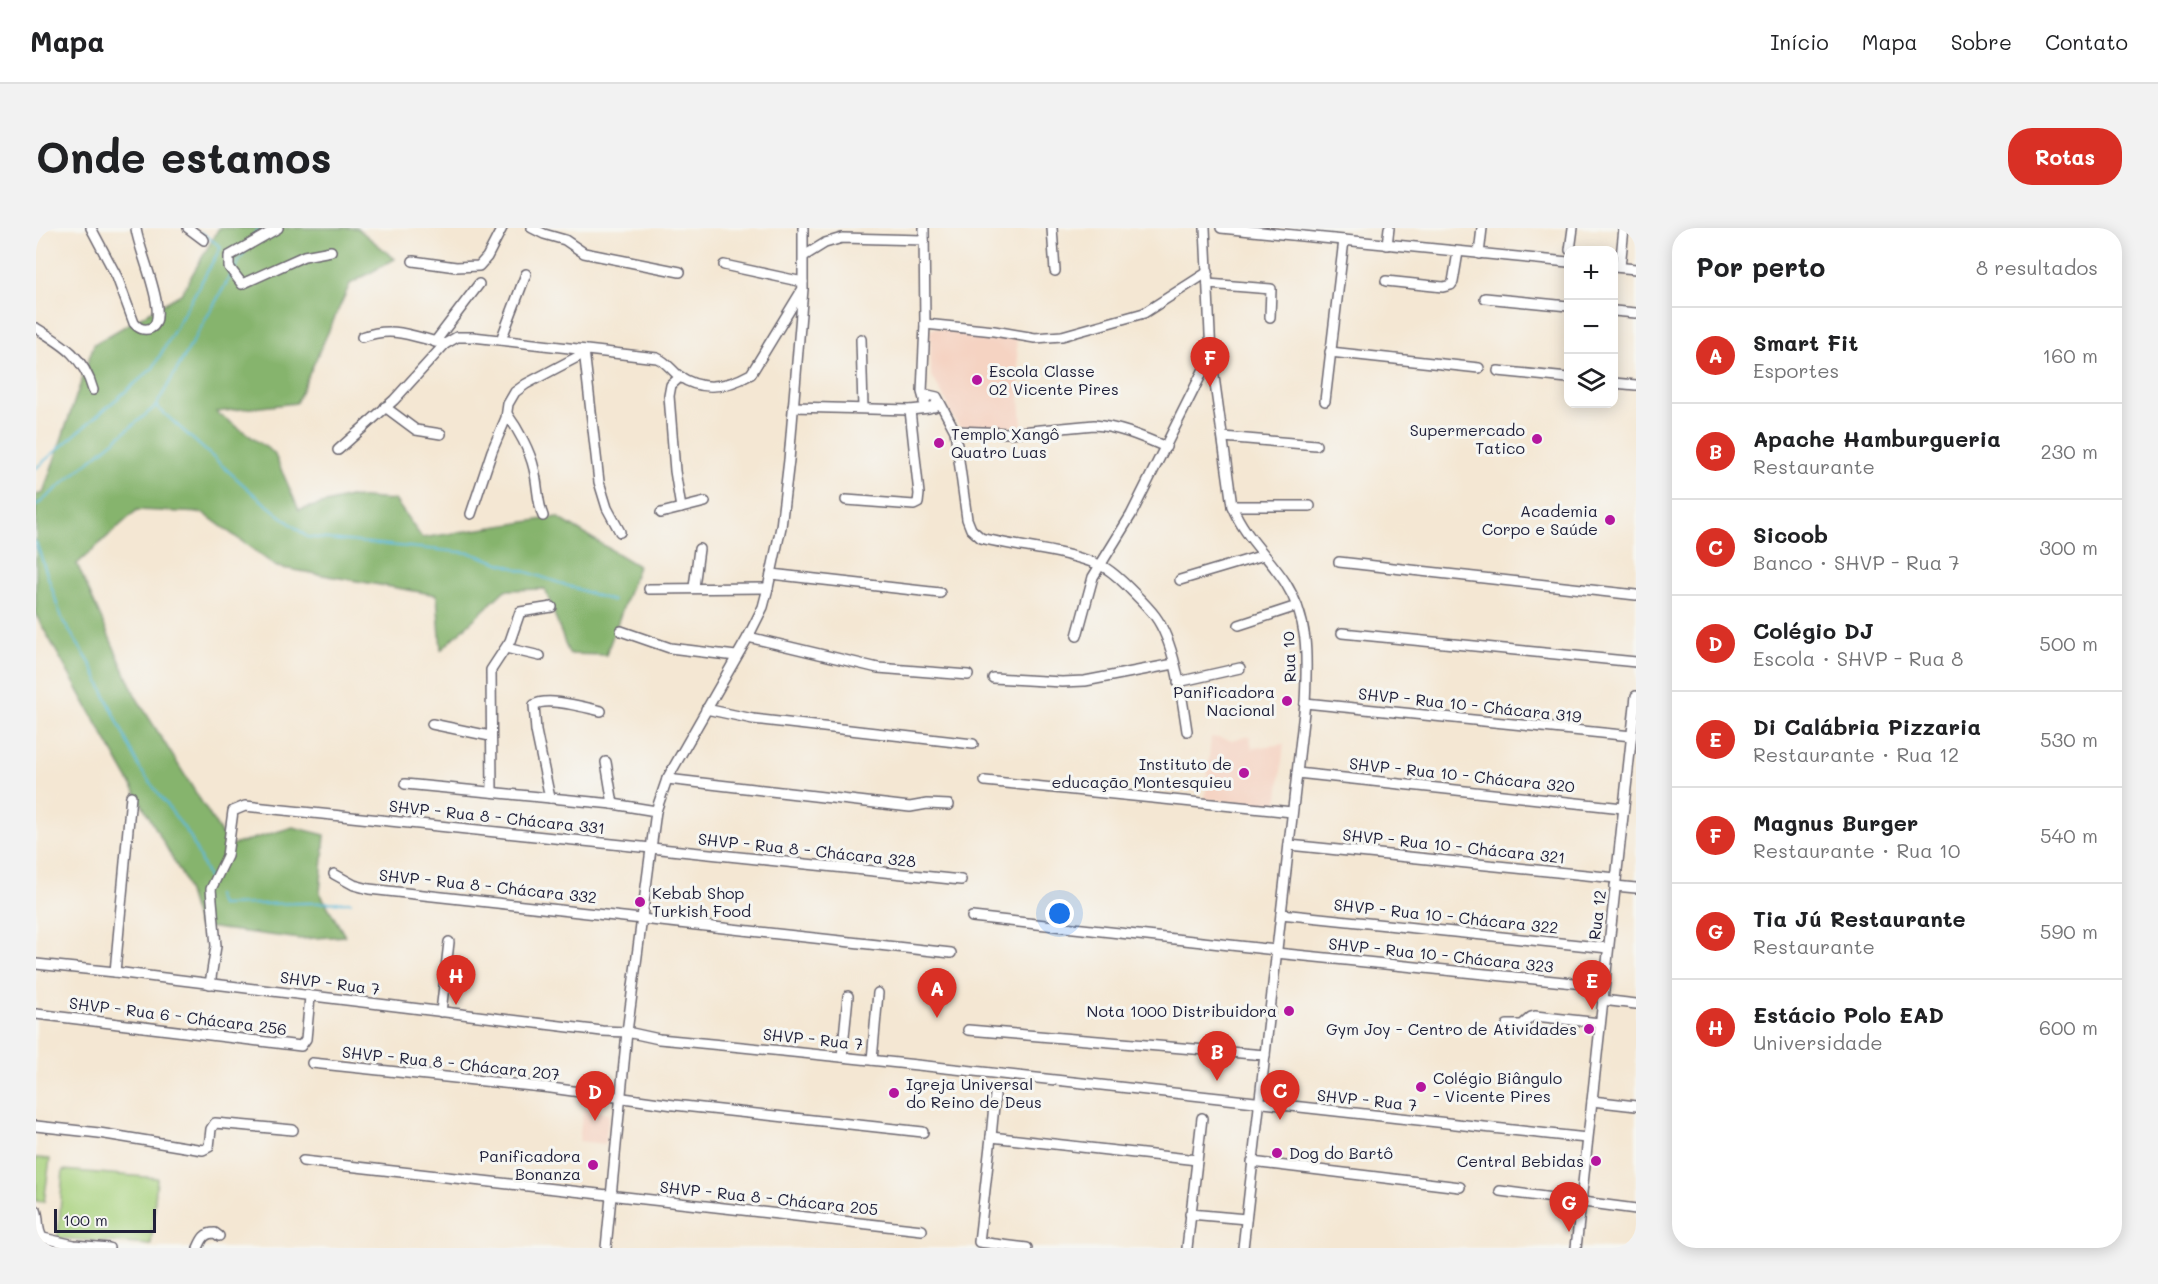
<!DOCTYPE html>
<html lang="pt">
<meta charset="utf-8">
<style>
body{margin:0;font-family:Mali,sans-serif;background:#f2f2f2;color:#202124}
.controls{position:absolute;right:18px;top:18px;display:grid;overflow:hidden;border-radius:12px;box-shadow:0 3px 15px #0003}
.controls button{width:54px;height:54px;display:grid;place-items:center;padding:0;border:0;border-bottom:2px solid #e0e0e0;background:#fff;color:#202124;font:30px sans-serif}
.scale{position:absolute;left:18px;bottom:15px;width:102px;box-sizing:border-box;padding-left:6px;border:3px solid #22223b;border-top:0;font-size:16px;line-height:21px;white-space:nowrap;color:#22223b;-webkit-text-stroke:4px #f6f6f2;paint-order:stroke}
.you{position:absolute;left:1024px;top:686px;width:21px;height:21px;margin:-15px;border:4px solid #fff;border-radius:50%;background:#1a73e8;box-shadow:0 0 0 9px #1a73e833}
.badge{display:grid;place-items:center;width:39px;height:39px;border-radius:50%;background:#d93025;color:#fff;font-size:20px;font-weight:700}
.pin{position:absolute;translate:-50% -50px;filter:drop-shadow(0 2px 3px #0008)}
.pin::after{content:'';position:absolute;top:32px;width:21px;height:18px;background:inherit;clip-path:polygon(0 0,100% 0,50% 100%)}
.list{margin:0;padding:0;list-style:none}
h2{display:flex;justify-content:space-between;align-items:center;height:78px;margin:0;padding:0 24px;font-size:26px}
h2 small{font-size:20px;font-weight:400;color:#757577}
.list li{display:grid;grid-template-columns:39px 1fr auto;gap:18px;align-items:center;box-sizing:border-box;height:96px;padding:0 24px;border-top:2px solid #e0e0e0}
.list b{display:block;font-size:22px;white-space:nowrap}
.list p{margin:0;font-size:20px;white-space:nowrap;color:#757577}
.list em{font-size:20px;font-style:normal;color:#757577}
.icon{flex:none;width:33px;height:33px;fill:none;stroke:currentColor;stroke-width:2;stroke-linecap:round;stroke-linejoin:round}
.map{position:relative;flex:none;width:1600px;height:1020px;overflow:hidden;border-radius:24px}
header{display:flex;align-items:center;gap:36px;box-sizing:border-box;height:84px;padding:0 30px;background:#fff;border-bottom:2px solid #e0e0e0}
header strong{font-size:28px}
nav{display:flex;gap:33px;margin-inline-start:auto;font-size:21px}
.intro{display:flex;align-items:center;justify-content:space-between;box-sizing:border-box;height:144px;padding:0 36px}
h1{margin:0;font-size:42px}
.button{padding:15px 27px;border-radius:24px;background:#d93025;color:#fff;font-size:21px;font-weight:700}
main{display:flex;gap:36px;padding:0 36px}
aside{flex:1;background:#fff;border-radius:24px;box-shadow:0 3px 15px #0003}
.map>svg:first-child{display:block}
.built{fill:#f5d3c2}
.green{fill:#a9d27e;stroke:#667a5c;stroke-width:1.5}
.forest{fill:#86b46d;stroke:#546b54;stroke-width:1.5}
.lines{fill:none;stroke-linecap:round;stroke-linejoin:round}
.stream{stroke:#5dbadb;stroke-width:2}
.minor-casing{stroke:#6c6770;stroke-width:12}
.minor{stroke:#fff;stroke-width:9}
.poi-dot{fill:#b5179e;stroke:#f6f6f2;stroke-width:2}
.labels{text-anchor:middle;stroke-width:6;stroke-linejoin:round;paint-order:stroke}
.poi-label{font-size:16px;fill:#22223b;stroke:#f6f6f2;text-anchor:end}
.street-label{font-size:16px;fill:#22223b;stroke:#f6f6f2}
</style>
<header>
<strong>Mapa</strong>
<nav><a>Início</a><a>Mapa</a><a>Sobre</a><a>Contato</a></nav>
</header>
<div class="intro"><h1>Onde estamos</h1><a class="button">Rotas</a></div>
<main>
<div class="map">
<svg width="1600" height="1020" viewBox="0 0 1600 1020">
<rect width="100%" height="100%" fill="#f6f6f2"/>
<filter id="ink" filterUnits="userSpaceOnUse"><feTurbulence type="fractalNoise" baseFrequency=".0167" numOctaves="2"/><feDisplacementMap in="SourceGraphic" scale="12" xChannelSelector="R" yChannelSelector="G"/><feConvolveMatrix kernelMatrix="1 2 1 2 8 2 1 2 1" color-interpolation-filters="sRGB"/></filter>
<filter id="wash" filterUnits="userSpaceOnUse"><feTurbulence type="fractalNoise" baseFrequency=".008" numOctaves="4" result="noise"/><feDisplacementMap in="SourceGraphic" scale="24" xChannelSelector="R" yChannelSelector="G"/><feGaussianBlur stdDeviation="1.35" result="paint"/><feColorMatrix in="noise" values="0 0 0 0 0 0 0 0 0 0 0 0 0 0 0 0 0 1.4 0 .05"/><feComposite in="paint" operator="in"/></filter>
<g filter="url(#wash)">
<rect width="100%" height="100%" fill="#f4e7d3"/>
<g class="built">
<polygon points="898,100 980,109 986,198 924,199 913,184 911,175 895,146 894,103"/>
<polygon points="1214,508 1216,520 1248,516 1241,579 1169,571 1175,509 1195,512"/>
<polygon points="547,882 573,885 569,916 543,913"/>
</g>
<g class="green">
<polygon points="0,930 14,931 8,974 0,973"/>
<polygon points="27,942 121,950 115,1017 22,1010"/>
</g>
<polygon class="forest" points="183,0 321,0 359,31 314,56 260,175 180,184 238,225 263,282 313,269 359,272 386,310 521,289 602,338 570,427 533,426 509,361 469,362 405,422 401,367 241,339 167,285 101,282 41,336 100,469 193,618 257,599 289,607 284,665 309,708 265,711 162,698 148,651 0,387 0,267 7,265 58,116 145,66"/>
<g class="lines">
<g class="stream">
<polyline points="216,11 222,0"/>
<polyline points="198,42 209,23"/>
<polyline points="120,178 220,268 271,309 434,325 577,373"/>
<polyline points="0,240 117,140 185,19 165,4"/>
<polyline points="0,278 120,178 195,47"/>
<polyline points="0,314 27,393 54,435 104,541 154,608 174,654"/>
<polyline points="180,667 184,677 315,674"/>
</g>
</g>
</g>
<g filter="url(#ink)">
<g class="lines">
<defs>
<g id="minor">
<path d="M55,0L81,49L98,95C102,100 108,103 115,100C135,90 101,19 100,0"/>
<polyline points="152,0 168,12"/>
<polyline points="242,0 193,28 193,39 206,56 268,28 295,23"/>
<polyline points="496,0 508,6 529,12 548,25 644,44"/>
<polyline points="888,0 889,96 886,164 888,171"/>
<polyline points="1016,0 1019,43"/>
<path d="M1169,0L1175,127L1196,278C1208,308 1232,328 1249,354C1274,393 1271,431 1269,475L1207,1020"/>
<polyline points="1185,0 1532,34"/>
<polyline points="1351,17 1353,0"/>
<polyline points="1534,22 1537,0"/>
<polyline points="1443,26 1446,0"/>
<polyline points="768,28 789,15 806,10 888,12"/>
<polyline points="377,33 420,39 443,38 451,29 466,0"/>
<polyline points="688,37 767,54"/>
<polyline points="1578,39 1600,41"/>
<polyline points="1584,39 1588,0"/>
<polyline points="1350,53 1407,59 1415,57 1417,54 1422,24"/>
<polyline points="1172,56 1235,61 1234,89"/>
<polyline points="1449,70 1532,78"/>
<polyline points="1578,83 1600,85"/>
<polyline points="889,96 958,103 999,110 1026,108 1108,85 1172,44"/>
<path d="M0,100C28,117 48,129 57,162"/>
<path d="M326,109C358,97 378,109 409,116"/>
<polyline points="825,111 827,180"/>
<polyline points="465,112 490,46"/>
<polyline points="399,114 443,56"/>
<polyline points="548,122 563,254 571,280 584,304"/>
<polyline points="1294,124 1443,140"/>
<polyline points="1462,143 1532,150"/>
<polyline points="644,149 635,157 633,168 639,243 645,280"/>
<polyline points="1578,155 1600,157"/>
<path d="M902,172L898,179H891L888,174L892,167L901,169L919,203L931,291L935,301L945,310C984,320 1029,322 1066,338C1078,344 1088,355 1098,365C1105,372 1113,380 1119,388C1139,415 1146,470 1151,503"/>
<polyline points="1289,173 1308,12"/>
<polyline points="349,179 380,202 405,206"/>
<polyline points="757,179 874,182 893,180"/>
<path d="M471,186C482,201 494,223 498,241C502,257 501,273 507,288"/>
<path d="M919,203L973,205L1058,197C1084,199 1106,209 1130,219"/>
<polyline points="1187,209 1280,217"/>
<path d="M302,222L358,172L409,116L421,109H437L621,130C631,134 635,142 643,148C666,164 692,159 715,146L766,62"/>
<polyline points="810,272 878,277 882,275 883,266 874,182"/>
<polyline points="1196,278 1274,278"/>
<polyline points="625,285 669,274"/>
<polyline points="435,286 456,223 470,190 472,176 479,164 490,156 549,125"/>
<polyline points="1303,334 1600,367"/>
<polyline points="735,346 904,365"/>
<polyline points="1144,352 1228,327"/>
<polyline points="658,359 663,321"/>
<polyline points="613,361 732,360"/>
<polyline points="1203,397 1261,378"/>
<polyline points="585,403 634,420 700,428"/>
<polyline points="1306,405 1600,434"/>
<polyline points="1041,408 1057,349 1095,287 1175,127"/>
<polyline points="712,409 842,440 932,447"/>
<polyline points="470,420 504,428"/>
<polyline points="957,450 1026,454 1049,453 1138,436"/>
<polyline points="1142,454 1204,440"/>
<polyline points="1269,475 1596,508"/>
<polyline points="670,481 717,491 937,516"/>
<polyline points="396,496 454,508"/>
<polyline points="570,534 577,576"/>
<polyline points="1261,545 1587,580"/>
<polyline points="631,551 874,579 891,576 913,577"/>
<polyline points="949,553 1256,584"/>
<polyline points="369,556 577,576 620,583"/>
<polyline points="456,564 455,442 474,413 484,384 516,379"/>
<path d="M514,570L500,503L498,477C511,468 550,480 565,483"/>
<polyline points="1253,617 1580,650"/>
<polyline points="298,646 318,657 333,661 915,725"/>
<polyline points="1579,658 1600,660"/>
<polyline points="1245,686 1572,720"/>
<polyline points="936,689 1240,722"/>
<polyline points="1240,725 1568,758"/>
<path d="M0,736L79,744L566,803L591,804L623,811C933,840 1242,878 1551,910"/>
<polyline points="79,744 95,568"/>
<polyline points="174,756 180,718 175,661 191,628 197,583 209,578 925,652"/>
<polyline points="1566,772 1600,776"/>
<polyline points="405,784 413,714"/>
<polyline points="0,786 265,818 270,811 274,769"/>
<polyline points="1471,797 1486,797 1495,789 1499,788 1564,795"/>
<polyline points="932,802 1229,827"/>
<polyline points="806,829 812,768"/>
<polyline points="836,832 842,765"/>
<polyline points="276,835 515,860 638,877 887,904"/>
<polyline points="1556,873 1600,878"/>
<polyline points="0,898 63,905 167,922 173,919 175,901 179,895 257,902"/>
<polyline points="955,909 959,867"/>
<polyline points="267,933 886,1002"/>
<polyline points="1216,934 1424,959"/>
<polyline points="1464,963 1600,981"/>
<path d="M0,982C4,991 0,1003 7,1010L38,1017L73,1020"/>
<polyline points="1154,986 1210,991"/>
<path d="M162,1020C166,1011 168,1005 179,1005L183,1008"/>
<polyline points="570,1020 591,804 620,583 631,551 712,409 727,379 732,360 745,299 753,232 767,61 767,0"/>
<polyline points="991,1020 943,1014 955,909 1161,932"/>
<polyline points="1151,1020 1166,890"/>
<polyline points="1540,1020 1600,468"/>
</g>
</defs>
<use href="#minor" class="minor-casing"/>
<use href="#minor" class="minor"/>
</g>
</g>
<g class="poi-dot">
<circle cx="941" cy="152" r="6"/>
<circle cx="1501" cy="211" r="6"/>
<circle cx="903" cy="215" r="6"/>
<circle cx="1574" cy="292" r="6"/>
<circle cx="1251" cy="473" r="6"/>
<circle cx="1208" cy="545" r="6"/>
<circle cx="604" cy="674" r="6"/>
<circle cx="1253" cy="783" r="6"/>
<circle cx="1553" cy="801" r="6"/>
<circle cx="1385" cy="859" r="6"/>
<circle cx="858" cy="865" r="6"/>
<circle cx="1241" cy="925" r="6"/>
<circle cx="1560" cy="933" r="6"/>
<circle cx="557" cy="937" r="6"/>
</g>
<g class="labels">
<g class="poi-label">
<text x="953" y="149" text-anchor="start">Escola Classe<tspan x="953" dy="18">02 Vicente Pires</tspan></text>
<text x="1489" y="208">Supermercado<tspan x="1489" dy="18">Tatico</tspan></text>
<text x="915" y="212" text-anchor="start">Templo Xangô<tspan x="915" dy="18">Quatro Luas</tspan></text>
<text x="1562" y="289">Academia<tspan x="1562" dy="18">Corpo e Saúde</tspan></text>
<text x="1239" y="470">Panificadora<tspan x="1239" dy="18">Nacional</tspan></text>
<text x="1196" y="542">Instituto de<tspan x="1196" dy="18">educação Montesquieu</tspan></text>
<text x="616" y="671" text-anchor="start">Kebab Shop<tspan x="616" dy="18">Turkish Food</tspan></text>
<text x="1241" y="789">Nota 1000 Distribuidora</text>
<text x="1541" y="807">Gym Joy - Centro de Atividades</text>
<text x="1397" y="856" text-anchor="start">Colégio Biângulo<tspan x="1397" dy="18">- Vicente Pires</tspan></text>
<text x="870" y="862" text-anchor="start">Igreja Universal<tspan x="870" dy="18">do Reino de Deus</tspan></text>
<text x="1253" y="931" text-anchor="start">Dog do Bartô</text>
<text x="545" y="934">Panificadora<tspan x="545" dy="18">Bonanza</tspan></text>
<text x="1548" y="939">Central Bebidas</text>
</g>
<g class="street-label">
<text transform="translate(1253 429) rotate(-92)" y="6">Rua 10</text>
<text transform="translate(1434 477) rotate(6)" y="6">SHVP - Rua 10 - Chácara 319</text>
<text transform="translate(1426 547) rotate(6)" y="6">SHVP - Rua 10 - Chácara 320</text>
<text transform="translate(461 589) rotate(6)" y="6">SHVP - Rua 8 - Chácara 331</text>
<text transform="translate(1418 618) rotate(6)" y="6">SHVP - Rua 10 - Chácara 321</text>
<text transform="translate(771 622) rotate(6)" y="6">SHVP - Rua 8 - Chácara 328</text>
<text transform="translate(452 658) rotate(6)" y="6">SHVP - Rua 8 - Chácara 332</text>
<text transform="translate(1561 687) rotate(-83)" y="6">Rua 12</text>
<text transform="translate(1410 688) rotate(6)" y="6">SHVP - Rua 10 - Chácara 322</text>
<text transform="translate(1405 727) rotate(6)" y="6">SHVP - Rua 10 - Chácara 323</text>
<text transform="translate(294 755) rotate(7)" y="6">SHVP - Rua 7</text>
<text transform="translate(142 788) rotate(7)" y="6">SHVP - Rua 6 - Chácara 256</text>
<text transform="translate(777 811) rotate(6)" y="6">SHVP - Rua 7</text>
<text transform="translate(415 835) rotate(6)" y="6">SHVP - Rua 8 - Chácara 207</text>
<text transform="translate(1331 872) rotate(6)" y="6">SHVP - Rua 7</text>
<text transform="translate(733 970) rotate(6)" y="6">SHVP - Rua 8 - Chácara 205</text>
</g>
</g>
</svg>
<div class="controls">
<button>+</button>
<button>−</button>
<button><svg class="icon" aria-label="layers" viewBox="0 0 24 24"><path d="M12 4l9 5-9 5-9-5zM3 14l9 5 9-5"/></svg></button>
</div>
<div class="scale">100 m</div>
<div class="you"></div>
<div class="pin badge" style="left:901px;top:790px">A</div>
<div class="pin badge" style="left:1181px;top:853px">B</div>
<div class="pin badge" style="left:1244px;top:892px">C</div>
<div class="pin badge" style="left:559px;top:893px">D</div>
<div class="pin badge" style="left:1556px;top:782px">E</div>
<div class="pin badge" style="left:1174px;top:159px">F</div>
<div class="pin badge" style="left:1533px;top:1004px">G</div>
<div class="pin badge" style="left:420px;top:777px">H</div>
</div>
<aside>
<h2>Por perto<small>8 resultados</small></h2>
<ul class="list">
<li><span class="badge">A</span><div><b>Smart Fit</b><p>Esportes</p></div><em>160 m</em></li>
<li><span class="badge">B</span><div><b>Apache Hamburgueria</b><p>Restaurante</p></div><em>230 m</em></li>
<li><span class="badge">C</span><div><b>Sicoob</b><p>Banco · SHVP - Rua 7</p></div><em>300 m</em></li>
<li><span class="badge">D</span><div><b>Colégio DJ</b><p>Escola · SHVP - Rua 8</p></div><em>500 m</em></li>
<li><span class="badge">E</span><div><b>Di Calábria Pizzaria</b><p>Restaurante · Rua 12</p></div><em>530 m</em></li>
<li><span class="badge">F</span><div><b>Magnus Burger</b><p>Restaurante · Rua 10</p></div><em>540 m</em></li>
<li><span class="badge">G</span><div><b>Tia Jú Restaurante</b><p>Restaurante</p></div><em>590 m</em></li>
<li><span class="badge">H</span><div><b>Estácio Polo EAD</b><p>Universidade</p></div><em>600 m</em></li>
</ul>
</aside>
</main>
